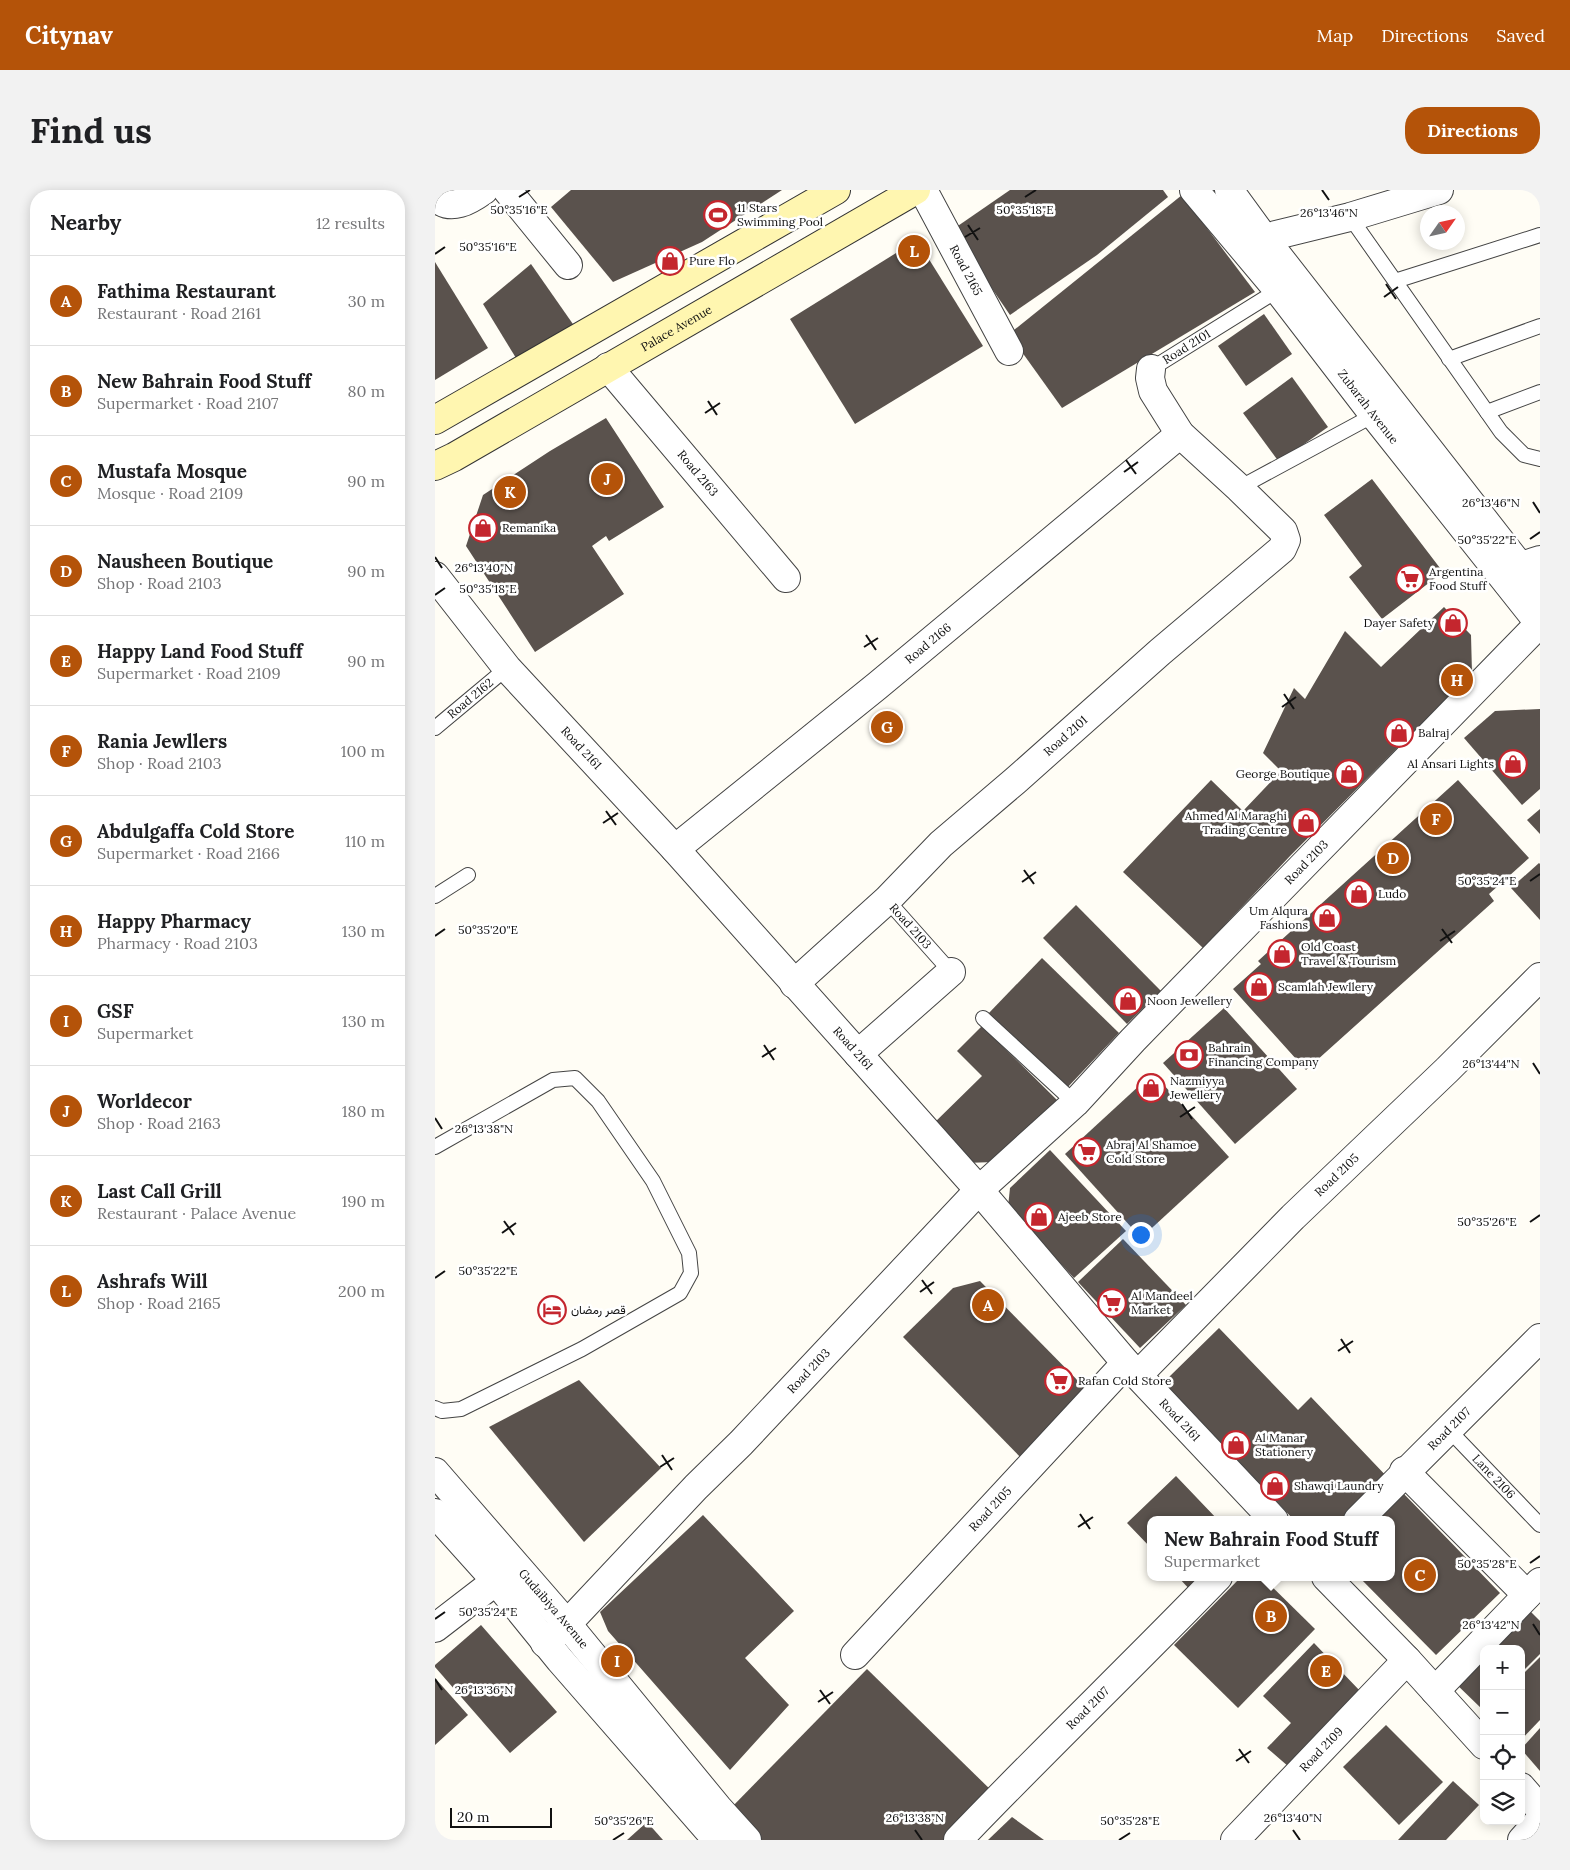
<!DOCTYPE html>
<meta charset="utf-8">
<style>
body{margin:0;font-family:Lora,Vazirmatn,serif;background:#f2f2f2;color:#202124}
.controls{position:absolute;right:15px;bottom:15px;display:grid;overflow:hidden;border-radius:10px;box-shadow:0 2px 12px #0003}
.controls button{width:45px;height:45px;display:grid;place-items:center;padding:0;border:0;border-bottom:1px solid #e0e0e0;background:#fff;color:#202124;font:25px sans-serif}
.compass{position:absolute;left:985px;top:15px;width:45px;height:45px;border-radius:50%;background:#fff;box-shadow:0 2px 12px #0003;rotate:56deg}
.scale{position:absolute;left:15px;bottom:12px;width:102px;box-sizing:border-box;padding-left:5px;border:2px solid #111;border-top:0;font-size:14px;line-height:18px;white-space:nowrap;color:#111;-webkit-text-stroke:4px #fff;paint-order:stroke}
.you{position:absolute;left:705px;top:1044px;width:18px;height:18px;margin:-12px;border:4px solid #fff;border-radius:50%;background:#1a73e8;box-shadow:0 0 0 8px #1a73e833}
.badge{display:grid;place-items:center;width:32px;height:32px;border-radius:50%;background:#b45309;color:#fff;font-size:16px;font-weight:700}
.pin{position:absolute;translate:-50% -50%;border:2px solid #fff;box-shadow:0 1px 5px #0006}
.popup{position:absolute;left:712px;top:1326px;width:248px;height:65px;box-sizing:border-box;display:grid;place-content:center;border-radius:10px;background:#fff;filter:drop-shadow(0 1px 4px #0005);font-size:16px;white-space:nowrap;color:#757577}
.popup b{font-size:19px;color:#202124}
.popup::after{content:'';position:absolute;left:50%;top:100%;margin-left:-10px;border:10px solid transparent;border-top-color:#fff}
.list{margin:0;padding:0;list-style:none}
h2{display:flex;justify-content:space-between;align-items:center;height:65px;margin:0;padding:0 20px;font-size:21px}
h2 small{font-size:16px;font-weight:400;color:#757577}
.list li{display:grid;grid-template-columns:32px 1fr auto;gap:15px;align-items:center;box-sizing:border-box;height:90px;padding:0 20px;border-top:1px solid #e0e0e0}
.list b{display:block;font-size:19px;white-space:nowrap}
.list p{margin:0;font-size:16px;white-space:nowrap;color:#757577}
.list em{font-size:16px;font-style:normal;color:#757577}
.icon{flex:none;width:28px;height:28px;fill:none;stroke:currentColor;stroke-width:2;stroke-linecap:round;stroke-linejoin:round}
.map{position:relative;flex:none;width:1105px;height:1650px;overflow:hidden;border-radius:20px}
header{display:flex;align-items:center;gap:30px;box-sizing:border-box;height:70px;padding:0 25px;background:#b45309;color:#fff}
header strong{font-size:24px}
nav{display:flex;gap:28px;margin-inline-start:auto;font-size:18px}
.intro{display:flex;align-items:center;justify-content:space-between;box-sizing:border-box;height:120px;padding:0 30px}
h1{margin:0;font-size:35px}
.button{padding:12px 22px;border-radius:20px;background:#b45309;color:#fff;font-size:18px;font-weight:700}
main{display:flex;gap:30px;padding:0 30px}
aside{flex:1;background:#fff;border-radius:20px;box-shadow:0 2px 12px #0003}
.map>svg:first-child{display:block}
.building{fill:#5a524d}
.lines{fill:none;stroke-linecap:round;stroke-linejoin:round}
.service-casing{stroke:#444;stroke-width:16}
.minor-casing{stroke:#444;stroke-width:30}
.tertiary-casing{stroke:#444;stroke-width:30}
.secondary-casing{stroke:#333;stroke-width:30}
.service{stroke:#fff;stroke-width:14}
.minor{stroke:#fff;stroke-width:28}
.tertiary{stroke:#fff;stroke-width:28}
.secondary{stroke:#fff6b0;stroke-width:28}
.ticks{fill:none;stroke:#111;stroke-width:2}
.labels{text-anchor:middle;stroke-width:5;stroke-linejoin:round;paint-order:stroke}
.poi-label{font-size:12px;fill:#111;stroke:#fff;text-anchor:start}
.street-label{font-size:12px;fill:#111;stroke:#fff}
.ticks-label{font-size:12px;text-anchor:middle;fill:#111;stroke:#fff;stroke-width:5;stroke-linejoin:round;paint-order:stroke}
</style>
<header>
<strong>Citynav</strong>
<nav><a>Map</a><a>Directions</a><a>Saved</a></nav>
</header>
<div class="intro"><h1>Find us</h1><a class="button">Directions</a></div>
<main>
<aside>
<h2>Nearby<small>12 results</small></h2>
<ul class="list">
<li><span class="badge">A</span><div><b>Fathima Restaurant</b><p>Restaurant · Road 2161</p></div><em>30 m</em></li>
<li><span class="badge">B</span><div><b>New Bahrain Food Stuff</b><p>Supermarket · Road 2107</p></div><em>80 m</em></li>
<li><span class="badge">C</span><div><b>Mustafa Mosque</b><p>Mosque · Road 2109</p></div><em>90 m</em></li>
<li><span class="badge">D</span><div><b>Nausheen Boutique</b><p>Shop · Road 2103</p></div><em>90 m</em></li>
<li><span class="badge">E</span><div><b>Happy Land Food Stuff</b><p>Supermarket · Road 2109</p></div><em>90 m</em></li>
<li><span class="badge">F</span><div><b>Rania Jewllers</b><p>Shop · Road 2103</p></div><em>100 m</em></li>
<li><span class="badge">G</span><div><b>Abdulgaffa Cold Store</b><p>Supermarket · Road 2166</p></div><em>110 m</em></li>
<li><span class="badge">H</span><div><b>Happy Pharmacy</b><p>Pharmacy · Road 2103</p></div><em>130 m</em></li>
<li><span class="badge">I</span><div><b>GSF</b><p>Supermarket</p></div><em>130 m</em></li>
<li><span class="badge">J</span><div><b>Worldecor</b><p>Shop · Road 2163</p></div><em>180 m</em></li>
<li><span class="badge">K</span><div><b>Last Call Grill</b><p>Restaurant · Palace Avenue</p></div><em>190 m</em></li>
<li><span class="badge">L</span><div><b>Ashrafs Will</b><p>Shop · Road 2165</p></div><em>200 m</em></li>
</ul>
</aside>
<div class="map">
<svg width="1105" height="1650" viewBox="0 0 1105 1650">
<rect width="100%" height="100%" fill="#fffdf5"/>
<g class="building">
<polygon points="136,0 347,0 267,52 178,92 116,17"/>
<polygon points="575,0 728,0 733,7 662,65 575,125 517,40"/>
<polygon points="747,5 820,102 627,218 574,144"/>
<polygon points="482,50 548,156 420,234 355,129"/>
<polygon points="0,72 53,158 0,190"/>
<polygon points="96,74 140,137 81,168 48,114"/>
<polygon points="829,124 857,164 811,196 783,156"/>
<polygon points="857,187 893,237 844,272 808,223"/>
<polygon points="171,228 229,317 174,351 171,346 157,356 189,404 100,462 31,356 48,305 115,261"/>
<polygon points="937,289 1008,382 947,429 914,387 927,376 889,325"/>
<polygon points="1009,417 1036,445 1037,483 855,666 768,758 688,682 776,590 808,621 846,581 828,563 859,498 870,509 910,441 946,477"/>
<polygon points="1105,519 1105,599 1087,615 1029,548 1060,521"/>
<polygon points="1023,590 1094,668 1054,704 1059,711 871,880 798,799 826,774 823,771"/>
<polygon points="1105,619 1105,644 1092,630"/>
<polygon points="1104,673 1105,674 1105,730 1076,698"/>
<polygon points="641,715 726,801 692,834 608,748"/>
<polygon points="607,768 684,843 630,900 552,825"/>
<polygon points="789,818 862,899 800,954 728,873"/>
<polygon points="547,836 622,910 559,972 530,973 495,937 547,886 522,861"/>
<polygon points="718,883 794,967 706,1048 630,964"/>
<polygon points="615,960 691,1041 639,1088 573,1017 575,998"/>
<polygon points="688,1049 751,1115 705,1158 643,1092"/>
<polygon points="545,1091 657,1205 589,1271 468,1147 518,1098"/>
<polygon points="784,1138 863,1220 876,1207 956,1291 915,1330 859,1330 733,1197 734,1187"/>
<polygon points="144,1190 226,1278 149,1352 54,1237"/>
<polygon points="741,1286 783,1330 716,1330 716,1358 692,1333"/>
<polygon points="969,1304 1065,1403 1001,1465 924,1387 956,1387 956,1330 943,1330"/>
<polygon points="268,1325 359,1421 310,1468 354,1515 295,1580 173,1441 165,1422"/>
<polygon points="743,1387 777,1387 759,1404"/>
<polygon points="806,1387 827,1387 880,1439 803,1518 739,1455"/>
<polygon points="1089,1415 1105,1431 1105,1464 1086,1483 1086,1459 1049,1459 1049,1521 1016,1489"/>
<polygon points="46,1435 122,1522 75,1563 0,1477 0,1475"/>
<polygon points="879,1453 926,1502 854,1577 832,1558 856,1533 828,1506"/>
<polygon points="1105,1467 1105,1530 1086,1550 1086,1486"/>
<polygon points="432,1479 562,1606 518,1650 327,1650 295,1619"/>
<polygon points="0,1488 33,1525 0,1555"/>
<polygon points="951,1535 1008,1592 964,1635 908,1577"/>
<polygon points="1105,1538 1105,1581 1086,1559"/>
<polygon points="1018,1591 1044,1615 1011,1650 963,1650"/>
<polygon points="577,1627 609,1650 553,1650"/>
<polygon points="212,1632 228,1650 192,1650"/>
</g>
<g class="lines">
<defs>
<g id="service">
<polyline points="915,27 1066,242 1089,265 1105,269"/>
<polyline points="960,91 1105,45"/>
<polyline points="1014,169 1105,136"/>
<path id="s1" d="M716,179L843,100"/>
<polyline points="1052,222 1105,202"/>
<polyline points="804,298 939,225"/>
<path id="s2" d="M0,538L72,478"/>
<polyline points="0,706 33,685"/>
<path id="s3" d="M452,710L516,782"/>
<polyline points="548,828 640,913"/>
<polyline points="0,957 118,890 140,888 163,911 218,991 254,1063 256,1083 245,1103 147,1159 26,1219 7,1221 0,1218"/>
<path id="s4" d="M1013,1239L1105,1335"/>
</g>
<g id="minor">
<polyline points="72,0 133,75"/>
<path id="s5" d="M488,0L574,161"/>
<path d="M0,6C15,23 35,10 49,0"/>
<polyline points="829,48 915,27 1004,0"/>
<path id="s6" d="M173,177L351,388"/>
<path id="s7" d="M0,386L72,478L240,659L423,864L544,1000L691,1173L839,1330"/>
<path d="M1073,393C1081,379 1090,374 1105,370"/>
<path id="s8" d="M240,659L442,496L745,244"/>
<path id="s9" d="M359,794L452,710L506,654L580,591L725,462L847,359L851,350L848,341L804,298L745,244L718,201L715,188L716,179"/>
<polyline points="423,864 516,782"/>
<path id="s10" d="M703,1185L858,1027L1012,880L1105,787"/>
<polyline points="969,1281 1092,1405"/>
<path id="s11" d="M923,1330L1105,1148"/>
<polyline points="891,1387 972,1470 1049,1555"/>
<polyline points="0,1438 61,1391"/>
<path id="s12" d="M110,1453L132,1434L261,1297L306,1253L544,1000L640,913L698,850L1105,433"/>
<path id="s13" d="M420,1465L691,1173"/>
<polyline points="1000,1501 1105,1392"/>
<polyline points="1086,1597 1105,1619"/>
<path id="s14" d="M523,1650C608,1561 697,1476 783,1387"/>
<path id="s15" d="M800,1650L972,1470"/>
<polyline points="1087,1650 1105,1630"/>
</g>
<g id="tertiary">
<path id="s16" d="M759,0L843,100L939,225L1105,434"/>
<polyline points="794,0 829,48 1105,402"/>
<path id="s17" d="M0,1282L132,1434L283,1618L312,1650"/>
<polyline points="0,1323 61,1391 125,1470 282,1650"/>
</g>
<g id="secondary">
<polyline points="0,230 401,0"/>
<path id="s18" d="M0,276L19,267L481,0"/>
</g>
</defs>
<use href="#service" class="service-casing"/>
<use href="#minor" class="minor-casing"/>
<use href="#tertiary" class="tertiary-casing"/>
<use href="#secondary" class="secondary-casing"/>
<use href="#service" class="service"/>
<use href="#minor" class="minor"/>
<use href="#tertiary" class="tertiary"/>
<use href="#secondary" class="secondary"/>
</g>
<path class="ticks" d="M887,0L894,10M84,7L95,0M590,7L601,0M533,35L543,50M530,47L545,38M0,64L10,57M951,94L961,109M949,107L963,97M273,211L282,225M270,223L285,213M691,270L701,284M689,282L703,272M1098,312L1105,323M1095,349L1105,342M0,367L7,378M0,405L10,398M431,445L441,460M429,457L443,448M849,504L859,519M847,517L861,507M171,621L181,635M168,633L183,623M589,680L599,694M1095,691L1105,684M587,692L601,682M1007,739L1017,753M0,746L10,739M1005,751L1020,741M329,855L339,870M327,867L341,858M1098,873L1105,884M747,914L757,929M745,927L760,917M0,928L7,939M69,1031L79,1045M1095,1032L1105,1025M67,1043L81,1033M0,1088L10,1081M487,1090L497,1104M485,1102L499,1092M906,1149L915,1163M903,1161L918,1151M227,1265L237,1280M225,1277L239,1268M645,1324L655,1339M643,1337L658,1327M1095,1373L1105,1366M0,1429L10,1422M1098,1434L1105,1445M0,1489L7,1500M385,1500L395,1514M383,1512L398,1502M804,1559L814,1573M801,1571L816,1561M480,1640L487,1650M858,1640L865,1650M178,1650L189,1643M684,1650L695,1643"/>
<defs>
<symbol id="stadium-ring" viewBox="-11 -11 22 22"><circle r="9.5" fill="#fff" stroke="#c4262e" stroke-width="1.5"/><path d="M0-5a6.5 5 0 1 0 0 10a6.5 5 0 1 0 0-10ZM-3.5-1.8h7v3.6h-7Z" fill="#c4262e"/></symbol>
<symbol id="shop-ring" viewBox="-11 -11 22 22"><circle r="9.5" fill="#fff" stroke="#c4262e" stroke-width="1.5"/><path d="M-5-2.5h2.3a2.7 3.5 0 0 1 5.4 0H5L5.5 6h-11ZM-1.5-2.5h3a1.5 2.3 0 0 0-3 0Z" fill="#c4262e"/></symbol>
<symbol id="supermarket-ring" viewBox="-11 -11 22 22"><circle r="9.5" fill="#fff" stroke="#c4262e" stroke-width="1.5"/><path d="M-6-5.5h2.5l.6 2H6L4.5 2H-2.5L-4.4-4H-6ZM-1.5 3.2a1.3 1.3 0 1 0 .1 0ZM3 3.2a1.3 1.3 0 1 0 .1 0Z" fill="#c4262e"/></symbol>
<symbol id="bank-ring" viewBox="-11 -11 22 22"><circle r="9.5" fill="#fff" stroke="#c4262e" stroke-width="1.5"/><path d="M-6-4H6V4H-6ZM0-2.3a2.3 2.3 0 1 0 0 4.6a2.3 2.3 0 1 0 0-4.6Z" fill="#c4262e"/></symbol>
<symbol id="hotel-ring" viewBox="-11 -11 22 22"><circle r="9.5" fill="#fff" stroke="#c4262e" stroke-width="1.5"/><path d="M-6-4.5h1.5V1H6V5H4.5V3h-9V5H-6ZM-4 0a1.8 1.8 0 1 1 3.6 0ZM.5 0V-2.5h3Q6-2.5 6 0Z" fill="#c4262e"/></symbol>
</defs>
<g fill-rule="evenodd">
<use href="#stadium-ring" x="267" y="9" width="32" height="32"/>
<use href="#shop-ring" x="219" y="55" width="32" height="32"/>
<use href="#shop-ring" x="32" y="322" width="32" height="32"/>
<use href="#supermarket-ring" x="959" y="373" width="32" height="32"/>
<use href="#shop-ring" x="1002" y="417" width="32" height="32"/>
<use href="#shop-ring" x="948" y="527" width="32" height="32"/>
<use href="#shop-ring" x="1062" y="558" width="32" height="32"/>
<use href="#shop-ring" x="898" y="568" width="32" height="32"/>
<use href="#shop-ring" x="855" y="617" width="32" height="32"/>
<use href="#shop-ring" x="908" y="688" width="32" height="32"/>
<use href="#shop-ring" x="876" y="712" width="32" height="32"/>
<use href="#shop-ring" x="831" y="748" width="32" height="32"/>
<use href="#shop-ring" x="808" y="781" width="32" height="32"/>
<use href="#shop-ring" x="677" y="795" width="32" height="32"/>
<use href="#bank-ring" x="738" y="849" width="32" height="32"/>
<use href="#shop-ring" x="700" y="882" width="32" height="32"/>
<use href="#supermarket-ring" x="636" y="946" width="32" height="32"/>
<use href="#shop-ring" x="588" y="1011" width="32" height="32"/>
<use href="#supermarket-ring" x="661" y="1097" width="32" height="32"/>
<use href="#hotel-ring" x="101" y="1104" width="32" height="32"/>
<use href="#supermarket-ring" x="608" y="1175" width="32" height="32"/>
<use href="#shop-ring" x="785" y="1239" width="32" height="32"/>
<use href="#shop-ring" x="824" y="1280" width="32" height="32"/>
</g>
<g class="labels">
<g class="poi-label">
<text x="302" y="22">11 Stars<tspan x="302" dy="14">Swimming Pool</tspan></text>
<text x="254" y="75">Pure Flo</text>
<text x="67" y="342">Remanika</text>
<text x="994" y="386">Argentina<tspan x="994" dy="14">Food Stuff</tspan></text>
<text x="999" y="437" text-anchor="end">Dayer Safety</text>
<text x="983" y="547">Balraj</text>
<text x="1059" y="578" text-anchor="end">Al Ansari Lights</text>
<text x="895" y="588" text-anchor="end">George Boutique</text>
<text x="852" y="630" text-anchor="end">Ahmed Al Maraghi<tspan x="852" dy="14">Trading Centre</tspan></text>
<text x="943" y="708">Ludo</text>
<text x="873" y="725" text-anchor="end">Um Alqura<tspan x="873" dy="14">Fashions</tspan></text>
<text x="866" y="761">Old Coast<tspan x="866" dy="14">Travel &amp; Tourism</tspan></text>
<text x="843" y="801">Scamlah Jewllery</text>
<text x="712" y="815">Noon Jewellery</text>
<text x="773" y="862">Bahrain<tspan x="773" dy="14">Financing Company</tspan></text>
<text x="735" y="895">Nazmiyya<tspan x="735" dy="14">Jewellery</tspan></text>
<text x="671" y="959">Abraj Al Shamoe<tspan x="671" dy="14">Cold Store</tspan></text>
<text x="623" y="1031">Ajeeb Store</text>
<text x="696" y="1110">Al Mandeel<tspan x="696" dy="14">Market</tspan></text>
<text x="136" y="1124">قصر رمضان</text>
<text x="643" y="1195">Rafan Cold Store</text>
<text x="820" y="1252">Al Manar<tspan x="820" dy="14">Stationery</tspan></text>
<text x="859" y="1300">Shawqi Laundry</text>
</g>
<g class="street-label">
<text dy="4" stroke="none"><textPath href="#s5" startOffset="91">Road 2165</textPath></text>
<text dy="4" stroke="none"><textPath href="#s18" startOffset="278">Palace Avenue</textPath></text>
<text dy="4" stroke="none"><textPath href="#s1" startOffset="42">Road 2101</textPath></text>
<text dy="4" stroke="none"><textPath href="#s16" startOffset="278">Zubarah Avenue</textPath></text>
<text dy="4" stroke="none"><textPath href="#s6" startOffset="139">Road 2163</textPath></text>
<text dy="4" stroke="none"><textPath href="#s8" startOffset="326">Road 2166</textPath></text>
<text dy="4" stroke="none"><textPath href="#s2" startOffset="46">Road 2162</textPath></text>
<text dy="4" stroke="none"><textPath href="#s9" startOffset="368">Road 2101</textPath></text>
<text dy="4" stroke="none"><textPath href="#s7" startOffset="226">Road 2161</textPath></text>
<text dy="4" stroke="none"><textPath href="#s12" startOffset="1091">Road 2103</textPath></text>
<text dy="4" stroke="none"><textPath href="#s3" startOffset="35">Road 2103</textPath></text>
<text dy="4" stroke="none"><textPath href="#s7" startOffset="631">Road 2161</textPath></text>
<text dy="4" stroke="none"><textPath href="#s10" startOffset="282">Road 2105</textPath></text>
<text dy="4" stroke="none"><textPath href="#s12" startOffset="379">Road 2103</textPath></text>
<text dy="4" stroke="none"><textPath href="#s7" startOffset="1126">Road 2161</textPath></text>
<text dy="4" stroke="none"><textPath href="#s11" startOffset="129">Road 2107</textPath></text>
<text dy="4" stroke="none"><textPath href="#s4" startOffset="66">Lane 2106</textPath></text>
<text dy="4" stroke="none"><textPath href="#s13" startOffset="199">Road 2105</textPath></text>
<text dy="4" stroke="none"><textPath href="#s17" startOffset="181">Gudaibiya Avenue</textPath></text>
<text dy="4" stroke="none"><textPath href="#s14" startOffset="185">Road 2107</textPath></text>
<text dy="4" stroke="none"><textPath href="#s15" startOffset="125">Road 2109</textPath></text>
</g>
</g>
<g class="ticks-label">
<text x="84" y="24">50°35'16"E</text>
<text x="590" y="24">50°35'18"E</text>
<text x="894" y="27">26°13'46"N</text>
<text x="53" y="61">50°35'16"E</text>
<text x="1056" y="317">26°13'46"N</text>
<text x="1052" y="354">50°35'22"E</text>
<text x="49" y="382">26°13'40"N</text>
<text x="53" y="403">50°35'18"E</text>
<text x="1052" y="695">50°35'24"E</text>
<text x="53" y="744">50°35'20"E</text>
<text x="1056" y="878">26°13'44"N</text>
<text x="49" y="943">26°13'38"N</text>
<text x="1052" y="1036">50°35'26"E</text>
<text x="53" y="1085">50°35'22"E</text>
<text x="1052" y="1378">50°35'28"E</text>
<text x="53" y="1426">50°35'24"E</text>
<text x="1056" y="1439">26°13'42"N</text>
<text x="49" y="1504">26°13'36"N</text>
<text x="480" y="1632">26°13'38"N</text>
<text x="858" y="1632">26°13'40"N</text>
<text x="189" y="1635">50°35'26"E</text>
<text x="695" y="1635">50°35'28"E</text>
</g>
</svg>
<div class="controls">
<button>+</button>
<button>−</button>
<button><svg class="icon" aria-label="locate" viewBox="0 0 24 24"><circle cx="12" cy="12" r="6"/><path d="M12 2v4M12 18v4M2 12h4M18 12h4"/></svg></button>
<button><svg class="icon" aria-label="layers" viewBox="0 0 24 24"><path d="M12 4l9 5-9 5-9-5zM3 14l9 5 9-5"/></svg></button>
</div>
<svg class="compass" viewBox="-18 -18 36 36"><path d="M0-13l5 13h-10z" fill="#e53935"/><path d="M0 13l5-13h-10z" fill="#757577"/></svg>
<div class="scale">20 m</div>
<div class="you"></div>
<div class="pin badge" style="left:553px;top:1115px">A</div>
<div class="pin badge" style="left:836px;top:1426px">B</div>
<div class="popup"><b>New Bahrain Food Stuff</b>Supermarket</div>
<div class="pin badge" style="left:985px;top:1385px">C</div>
<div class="pin badge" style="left:958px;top:668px">D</div>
<div class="pin badge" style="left:891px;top:1481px">E</div>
<div class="pin badge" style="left:1001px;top:629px">F</div>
<div class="pin badge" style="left:452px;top:537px">G</div>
<div class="pin badge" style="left:1022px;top:490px">H</div>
<div class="pin badge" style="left:182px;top:1471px">I</div>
<div class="pin badge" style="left:172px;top:289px">J</div>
<div class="pin badge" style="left:75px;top:302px">K</div>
<div class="pin badge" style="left:479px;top:61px">L</div>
</div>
</main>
